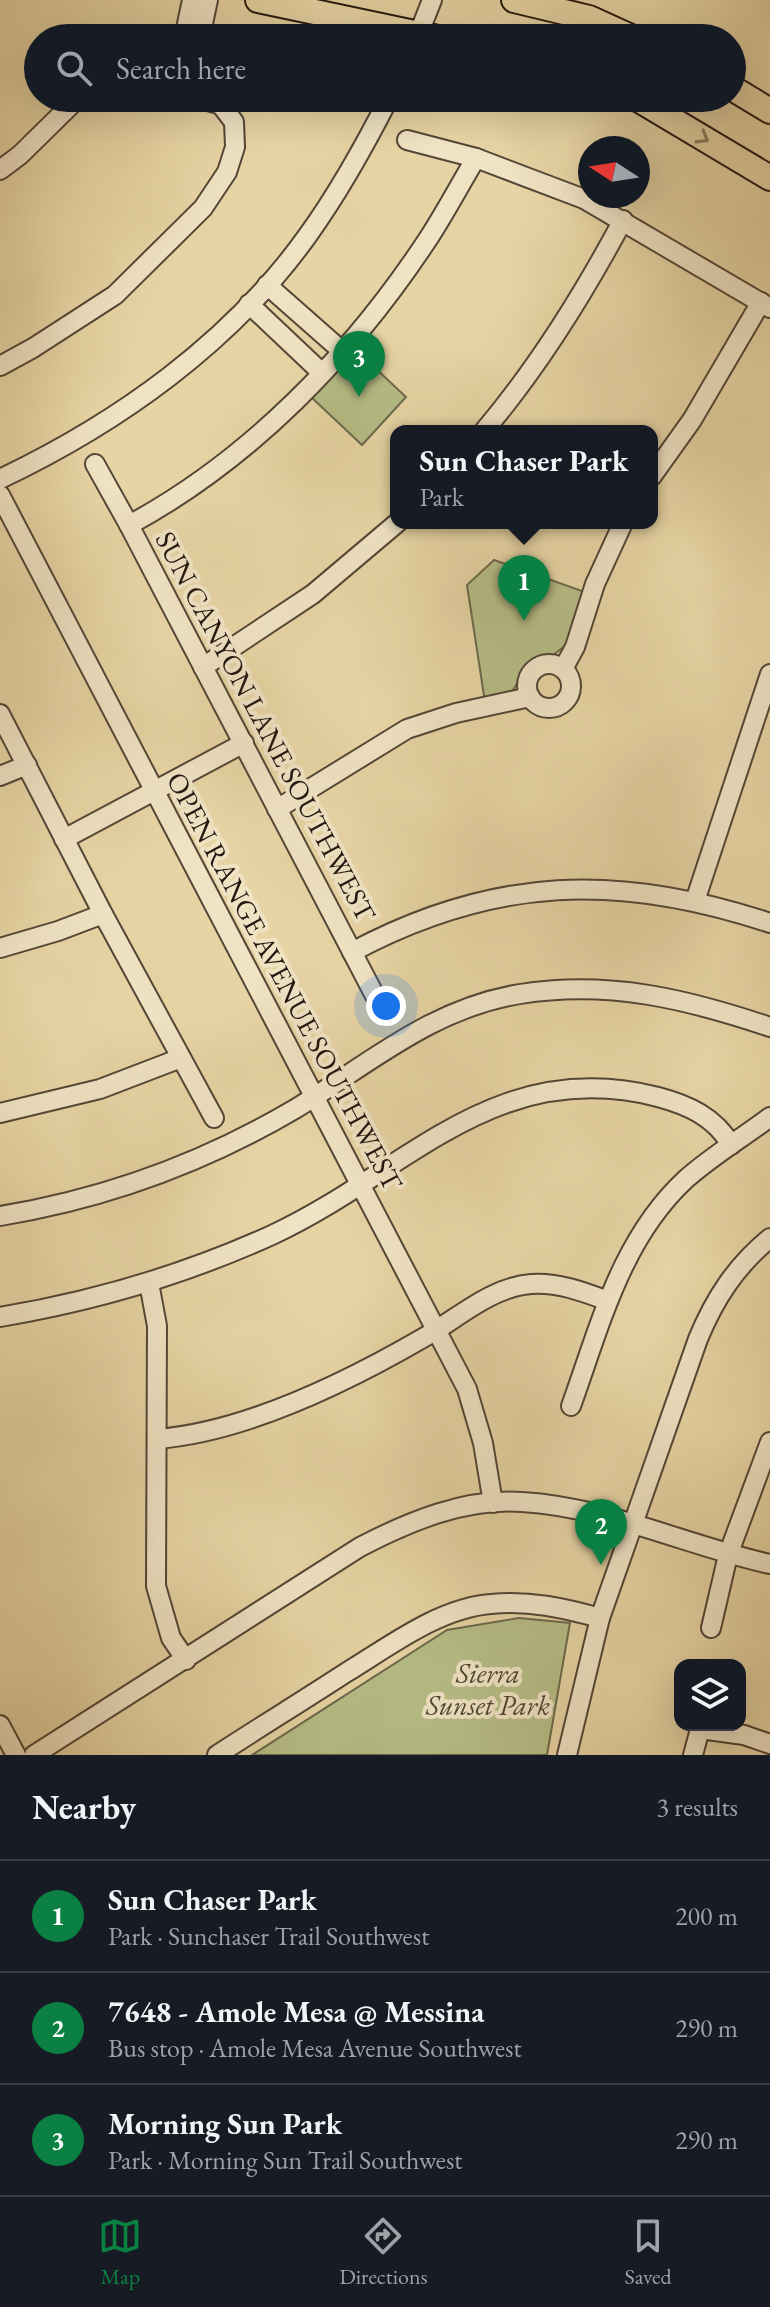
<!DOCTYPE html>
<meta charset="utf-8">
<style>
body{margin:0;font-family:"EB Garamond",serif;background:#20242c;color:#f1f3f6}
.controls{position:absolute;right:24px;bottom:24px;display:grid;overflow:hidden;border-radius:16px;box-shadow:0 8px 32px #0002}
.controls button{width:72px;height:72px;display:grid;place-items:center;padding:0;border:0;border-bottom:2px solid #363941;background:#171b24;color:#f1f3f6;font:40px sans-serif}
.compass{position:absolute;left:578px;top:136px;width:72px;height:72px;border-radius:50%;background:#171b24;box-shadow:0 8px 32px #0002;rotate:282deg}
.you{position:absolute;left:386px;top:1006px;width:28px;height:28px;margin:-20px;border:6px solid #fff;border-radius:50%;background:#1a73e8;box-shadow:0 0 0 12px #1a73e833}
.badge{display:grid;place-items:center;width:52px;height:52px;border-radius:50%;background:#0b8043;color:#fff;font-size:26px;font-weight:700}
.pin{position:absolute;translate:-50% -66px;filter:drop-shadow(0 2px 4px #0008)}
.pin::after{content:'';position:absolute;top:42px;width:28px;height:24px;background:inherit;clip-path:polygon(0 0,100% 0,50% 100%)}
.popup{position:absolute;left:390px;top:425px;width:268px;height:104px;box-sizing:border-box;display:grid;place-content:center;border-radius:16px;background:#171b24;filter:drop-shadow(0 2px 6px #0005);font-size:26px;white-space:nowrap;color:#9ea1a6}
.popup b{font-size:30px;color:#f1f3f6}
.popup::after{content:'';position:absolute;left:50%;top:100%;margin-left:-16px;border:16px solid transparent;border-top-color:#171b24}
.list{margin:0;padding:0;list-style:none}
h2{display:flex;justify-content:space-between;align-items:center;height:104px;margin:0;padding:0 32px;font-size:34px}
h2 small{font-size:26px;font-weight:400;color:#9ea1a6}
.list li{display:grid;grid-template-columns:52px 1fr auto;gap:24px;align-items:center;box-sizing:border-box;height:112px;padding:0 32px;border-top:2px solid #363941}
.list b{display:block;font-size:30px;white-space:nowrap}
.list p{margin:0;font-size:26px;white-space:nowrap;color:#9ea1a6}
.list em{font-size:26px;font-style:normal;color:#9ea1a6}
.icon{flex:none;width:44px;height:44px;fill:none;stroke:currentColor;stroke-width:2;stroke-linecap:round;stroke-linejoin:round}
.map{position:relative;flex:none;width:770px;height:1755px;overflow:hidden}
.search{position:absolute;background:#171b24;box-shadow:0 8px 32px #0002;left:24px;right:24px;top:24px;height:88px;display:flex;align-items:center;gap:20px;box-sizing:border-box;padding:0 28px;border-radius:44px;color:#9ea1a6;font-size:30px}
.sheet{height:440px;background:#171b24}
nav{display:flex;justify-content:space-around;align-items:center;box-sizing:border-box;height:112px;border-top:2px solid #363941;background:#171b24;font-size:22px;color:#9ea1a6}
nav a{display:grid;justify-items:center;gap:4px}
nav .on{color:#0b8043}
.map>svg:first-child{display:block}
.green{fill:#b6bd86;stroke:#6c6a4c;stroke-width:2}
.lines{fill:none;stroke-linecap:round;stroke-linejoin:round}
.minor-casing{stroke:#544636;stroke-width:22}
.major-casing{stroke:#231711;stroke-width:28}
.minor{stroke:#efe3c4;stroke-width:18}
.major{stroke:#e7d4a4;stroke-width:24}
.oneway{stroke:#8f7f62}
.labels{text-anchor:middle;stroke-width:8;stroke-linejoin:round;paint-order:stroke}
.street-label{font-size:28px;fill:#231711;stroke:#efe3c4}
.park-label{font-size:28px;font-style:italic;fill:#4f4934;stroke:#efe3c4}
</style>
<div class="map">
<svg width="770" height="1755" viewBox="0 0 770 1755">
<rect width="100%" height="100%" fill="#e7d4a4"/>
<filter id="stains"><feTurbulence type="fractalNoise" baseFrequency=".0025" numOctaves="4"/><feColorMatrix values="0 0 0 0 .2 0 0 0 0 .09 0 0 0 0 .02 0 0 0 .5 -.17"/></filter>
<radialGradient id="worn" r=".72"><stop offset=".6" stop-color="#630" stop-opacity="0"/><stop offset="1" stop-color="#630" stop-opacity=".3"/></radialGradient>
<g class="green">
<polygon points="355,349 406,397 362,445 311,397"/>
<polygon points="494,560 585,592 569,643 553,655 539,657 529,663 509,697 485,702 467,585"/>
<polygon points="519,1618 570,1623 547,1755 252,1755 447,1630"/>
</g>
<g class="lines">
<defs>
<g id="minor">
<polyline points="184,38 192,0"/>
<polyline points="200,38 208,0"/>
<polyline points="417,38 432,0"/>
<polyline points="407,140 476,158 584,199 770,308"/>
<polyline points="0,170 20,155 78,98"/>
<polyline points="267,285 343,352"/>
<polyline points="249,304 322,373"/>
<polyline points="0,366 33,348 115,295 203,208 227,172 235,147 234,122 221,105 198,98"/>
<path d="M484,431C539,366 583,295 623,220"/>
<polyline points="95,464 129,525 385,1015"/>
<polyline points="652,476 692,420 761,302"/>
<path d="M0,479C118,423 231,343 308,235C339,192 365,145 389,98"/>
<polyline points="0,495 467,1389 483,1443 493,1503"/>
<path d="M129,525C250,460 351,355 426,242C444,215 459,186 476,158"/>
<circle cx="549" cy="686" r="22"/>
<polyline points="203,667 313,594 397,523"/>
<polyline points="563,669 575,647 595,584 623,523"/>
<polyline points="0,714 103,914 214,1118"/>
<polyline points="0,776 27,765"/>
<polyline points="277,809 407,729 456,713 530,697"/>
<polyline points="64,839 244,743"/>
<polyline points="695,901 770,674"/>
<polyline points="0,948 58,931 103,914"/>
<path d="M352,952C494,876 619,873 770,923"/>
<polyline points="0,1113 100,1089 181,1058"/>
<path d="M0,1216C104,1199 205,1162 295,1109C369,1064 432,1008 520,994C609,980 687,999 770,1027"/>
<polyline points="149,1283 157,1326 156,1586 171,1638 186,1660"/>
<path d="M0,1317C95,1301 184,1275 272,1235C406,1173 494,1055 658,1097C688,1105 715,1117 731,1145"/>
<path d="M571,1406C600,1326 621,1239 686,1179C712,1156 742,1138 770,1117"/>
<path d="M157,1439C245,1432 347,1382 423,1338C457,1319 491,1287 531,1284C558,1282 584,1292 608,1301"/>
<polyline points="711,1628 728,1555 770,1442"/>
<polyline points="0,1725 16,1755"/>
<path d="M34,1755L360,1547C410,1521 465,1498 522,1502C608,1507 687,1546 770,1564"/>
<path d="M217,1755C260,1727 304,1700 347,1672C390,1646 439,1608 491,1604C528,1600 564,1608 600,1618"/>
<path d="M567,1755L600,1618L698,1339C715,1298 736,1266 770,1238"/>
<polyline points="693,1755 700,1729 744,1735 770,1744"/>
</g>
<g id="major">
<polyline points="258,0 438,38"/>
<polyline points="514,0 589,18 633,38"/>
<polyline points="732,88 770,111"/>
<polyline points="636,98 770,178"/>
</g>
</defs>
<use href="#minor" class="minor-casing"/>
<use href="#major" class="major-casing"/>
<use href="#minor" class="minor"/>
<use href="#major" class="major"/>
</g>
<defs><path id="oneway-chevron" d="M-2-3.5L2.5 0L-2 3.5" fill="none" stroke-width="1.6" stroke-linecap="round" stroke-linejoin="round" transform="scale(2)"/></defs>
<use class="oneway" href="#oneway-chevron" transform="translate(703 138) rotate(31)"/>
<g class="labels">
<g class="street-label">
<text transform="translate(266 726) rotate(62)" y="10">SUN CANYON LANE SOUTHWEST</text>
<text transform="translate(285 981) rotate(62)" y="10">OPEN RANGE AVENUE SOUTHWEST</text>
</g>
<g class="park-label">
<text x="488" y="1683">Sierra<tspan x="488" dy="32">Sunset Park</tspan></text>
</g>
</g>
<rect width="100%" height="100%" filter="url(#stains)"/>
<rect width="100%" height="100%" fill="url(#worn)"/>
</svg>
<div class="controls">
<button><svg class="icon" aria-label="layers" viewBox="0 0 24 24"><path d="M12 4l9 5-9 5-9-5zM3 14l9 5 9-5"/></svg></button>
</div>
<svg class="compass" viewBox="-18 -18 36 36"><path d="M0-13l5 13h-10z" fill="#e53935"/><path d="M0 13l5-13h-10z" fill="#9ea1a6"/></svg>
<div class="you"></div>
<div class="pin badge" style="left:524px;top:621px">1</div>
<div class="popup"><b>Sun Chaser Park</b>Park</div>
<div class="pin badge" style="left:601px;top:1565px">2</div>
<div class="pin badge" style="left:359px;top:397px">3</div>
<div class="search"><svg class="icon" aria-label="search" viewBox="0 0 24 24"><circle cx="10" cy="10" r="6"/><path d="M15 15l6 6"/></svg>Search here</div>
</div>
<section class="sheet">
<h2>Nearby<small>3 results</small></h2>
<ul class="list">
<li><span class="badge">1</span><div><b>Sun Chaser Park</b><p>Park · Sunchaser Trail Southwest</p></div><em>200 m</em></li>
<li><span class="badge">2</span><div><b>7648 - Amole Mesa @ Messina</b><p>Bus stop · Amole Mesa Avenue Southwest</p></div><em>290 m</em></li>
<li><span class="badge">3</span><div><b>Morning Sun Park</b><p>Park · Morning Sun Trail Southwest</p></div><em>290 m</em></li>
</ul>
</section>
<nav>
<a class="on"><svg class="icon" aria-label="map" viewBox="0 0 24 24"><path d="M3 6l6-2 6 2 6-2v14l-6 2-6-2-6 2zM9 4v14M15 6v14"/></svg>Map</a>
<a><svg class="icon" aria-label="directions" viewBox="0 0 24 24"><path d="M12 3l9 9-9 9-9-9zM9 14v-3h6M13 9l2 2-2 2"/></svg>Directions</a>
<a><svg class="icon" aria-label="saved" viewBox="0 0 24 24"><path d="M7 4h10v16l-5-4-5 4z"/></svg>Saved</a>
</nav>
